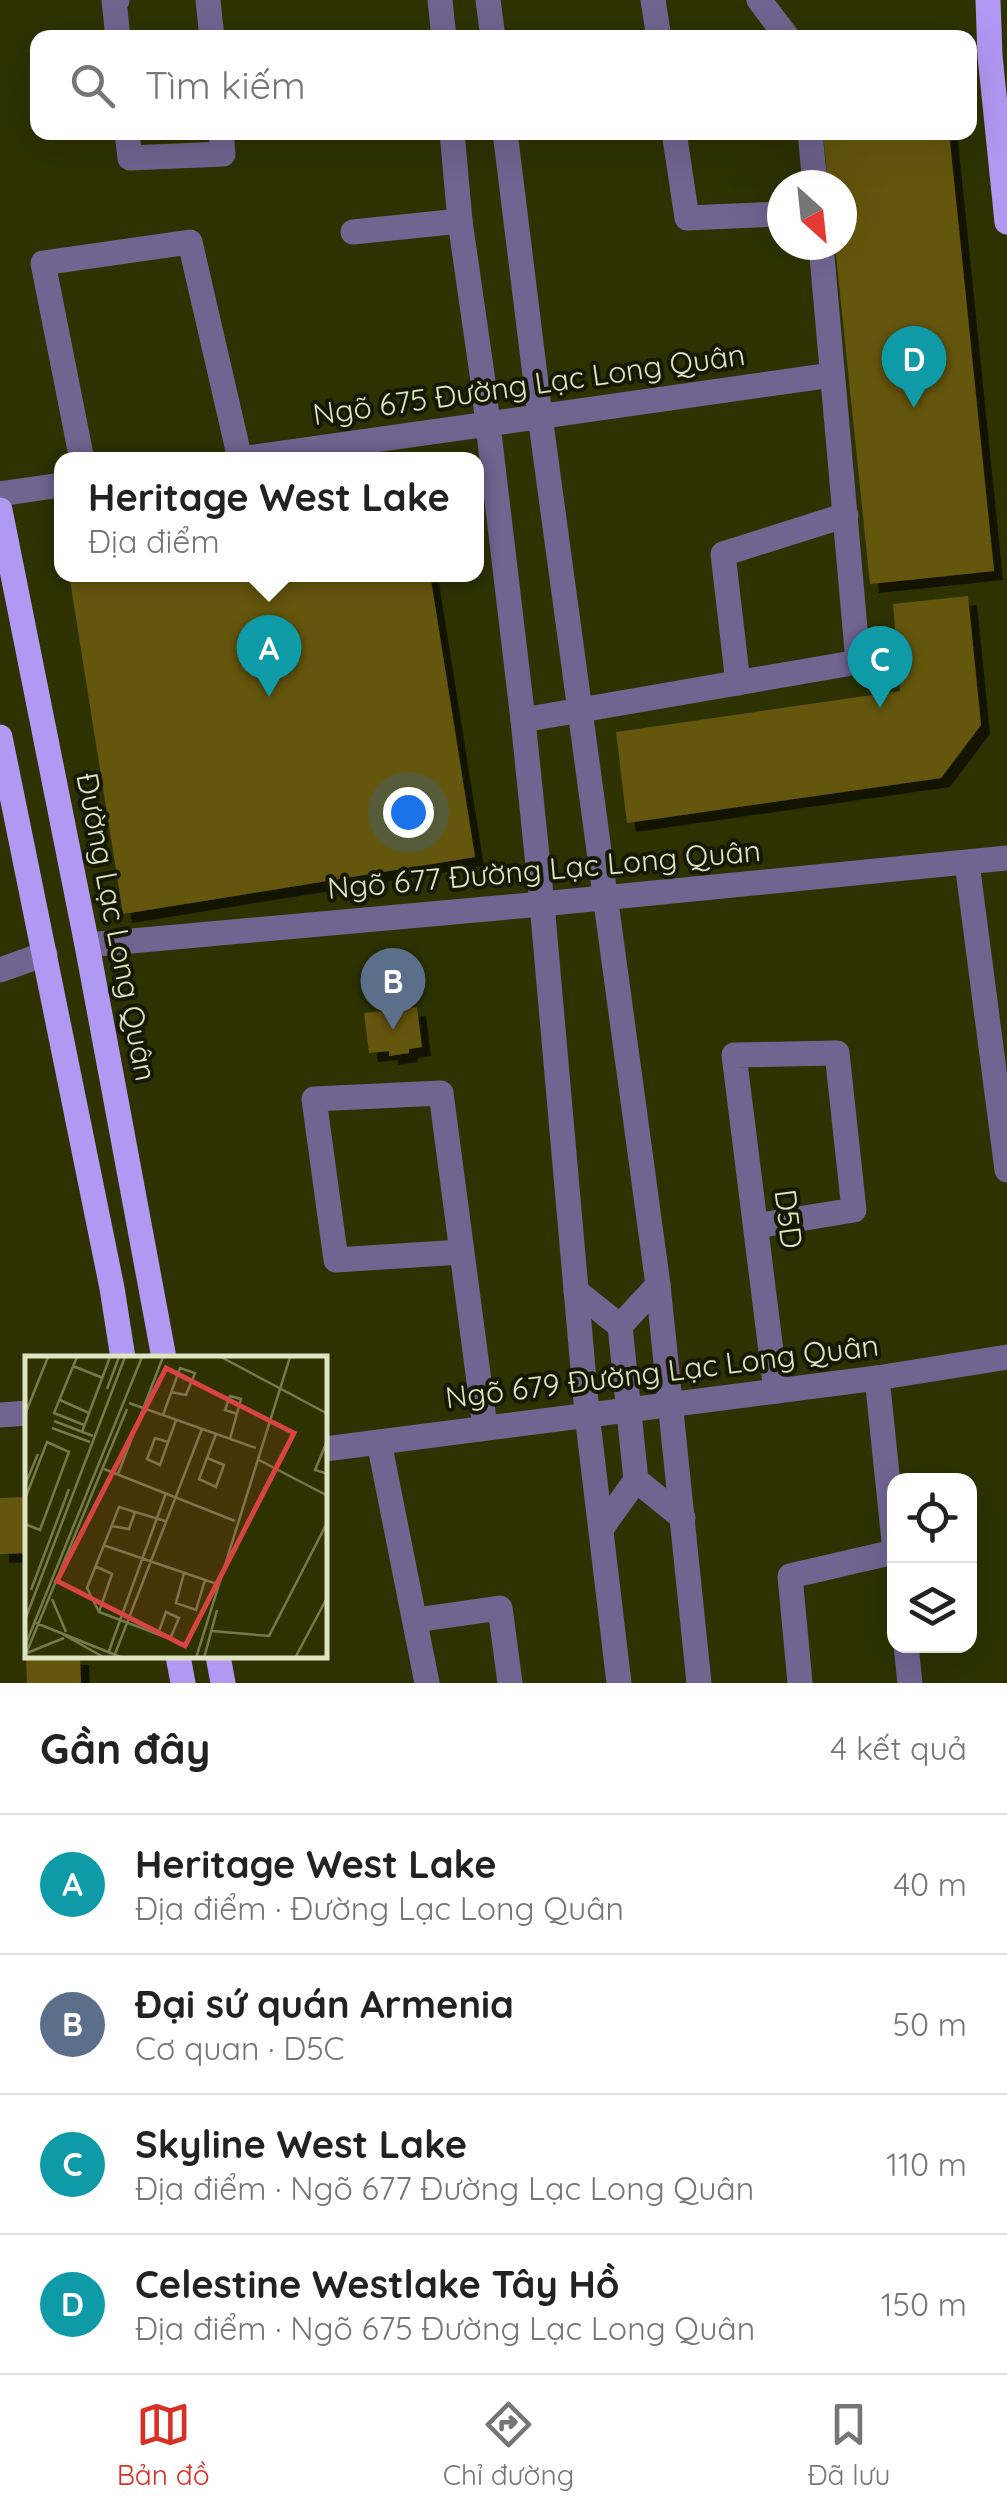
<!DOCTYPE html>
<html lang="vi">
<meta charset="utf-8">
<style>
body{margin:0;font-family:Quicksand,sans-serif;background:#f2f2f2;color:#222}
.controls{position:absolute;right:30px;bottom:30px;display:grid;overflow:hidden;border-radius:20px;box-shadow:0 10px 40px #0002}
.controls button{width:90px;height:90px;display:grid;place-items:center;padding:0;border:0;border-bottom:2px solid #e0e0e0;background:#fff;color:#222;font:50px sans-serif}
.compass{position:absolute;left:767px;top:170px;width:90px;height:90px;border-radius:50%;background:#fff;box-shadow:0 10px 40px #0002;rotate:153deg}
.you{position:absolute;left:408px;top:812px;width:35px;height:35px;margin:-25px;border:8px solid #fff;border-radius:50%;background:#1a73e8;box-shadow:0 0 0 15px #1a73e833}
.badge{display:grid;place-items:center;width:65px;height:65px;border-radius:50%;background:#d93025;color:#fff;font-size:32px;font-weight:700}
.pin{position:absolute;translate:-50% -82px;filter:drop-shadow(0 2px 5px #0008)}
.pin::after{content:'';position:absolute;top:52px;width:35px;height:30px;background:inherit;clip-path:polygon(0 0,100% 0,50% 100%)}
.popup{position:absolute;left:54px;top:452px;width:430px;height:130px;box-sizing:border-box;display:grid;place-content:center;border-radius:20px;background:#fff;filter:drop-shadow(0 2px 8px #0005);font-size:32px;white-space:nowrap;color:#767676}
.popup b{font-size:38px;color:#222}
.popup::after{content:'';position:absolute;left:50%;top:100%;margin-left:-20px;border:20px solid transparent;border-top-color:#fff}
.list{margin:0;padding:0;list-style:none}
h2{display:flex;justify-content:space-between;align-items:center;height:130px;margin:0;padding:0 40px;font-size:42px}
h2 small{font-size:32px;font-weight:400;color:#767676}
.list li{display:grid;grid-template-columns:65px 1fr auto;gap:30px;align-items:center;box-sizing:border-box;height:140px;padding:0 40px;border-top:2px solid #e0e0e0}
.list b{display:block;font-size:38px;white-space:nowrap}
.list p{margin:0;font-size:32px;white-space:nowrap;color:#767676}
.list em{font-size:32px;font-style:normal;color:#767676}
.icon{flex:none;width:55px;height:55px;fill:none;stroke:currentColor;stroke-width:2;stroke-linecap:round;stroke-linejoin:round}
.map{position:relative;flex:none;width:1007px;height:1683px;overflow:hidden}
.search{position:absolute;background:#fff;box-shadow:0 10px 40px #0002;left:30px;right:30px;top:30px;height:110px;display:flex;align-items:center;gap:25px;box-sizing:border-box;padding:0 35px;border-radius:20px;color:#767676;font-size:38px}
.sheet{height:690px;background:#fff}
nav{display:flex;justify-content:space-around;align-items:center;box-sizing:border-box;height:140px;border-top:2px solid #e0e0e0;background:#fff;font-size:28px;color:#767676}
nav a{display:grid;justify-items:center;gap:5px}
nav .on{color:#d93025}
.map>svg:first-child{display:block}
.building{fill:#655610;filter:url(#shadow)}
.lines{fill:none;stroke-linecap:round;stroke-linejoin:round}
.minor{stroke:#706490;stroke-width:25}
.major{stroke:#b198f2;stroke-width:25}
.labels{text-anchor:middle;stroke-width:8;stroke-linejoin:round;paint-order:stroke}
.street-label{font-size:30px;fill:#dfe5c4;stroke:#161901}
.inset-road{fill:none;stroke:#747a4e;stroke-width:2.5}
.view{fill:#d7443f;fill-opacity:0.15;stroke:#d7443f;stroke-width:5}
.inset-edge{fill:none;stroke:#dfe5c4;stroke-width:5}
</style>
<div class="map">
<svg width="1007" height="1683" viewBox="0 0 1007 1683">
<defs>
<filter id="shadow"><feDropShadow dx="9" dy="9" stdDeviation="0" flood-color="#0009"/></filter>
</defs>
<rect width="100%" height="100%" fill="#2d3200"/>
<g class="building">
<polygon points="823,132 949,132 994,571 870,584 835,245 842,245 842,185 828,185"/>
<polygon points="69,574 430,574 475,857 123,914"/>
<polygon points="968,596 981,725 941,778 627,823 616,732 900,691 893,604"/>
<polygon points="417,1007 422,1047 409,1049 409,1053 389,1056 389,1051 369,1053 364,1013"/>
<polygon points="28,1497 28,1553 0,1554 0,1498"/>
<polygon points="26,1656 80,1656 81,1683 27,1683"/>
</g>
<g class="lines">
<g class="minor">
<polyline points="117,0 114,0 118,38"/>
<polyline points="208,0 212,38"/>
<polyline points="440,0 444,38"/>
<polyline points="488,0 493,38"/>
<polyline points="653,0 659,38"/>
<polyline points="759,0 788,38"/>
<polyline points="127,132 130,158 223,154 221,132"/>
<polyline points="452,132 460,221 482,374 523,720 542,904 587,1414 619,1683"/>
<polyline points="505,132 540,416 658,1285 699,1683"/>
<polyline points="674,132 687,218 782,214"/>
<polyline points="810,132 815,185"/>
<polyline points="353,232 460,221"/>
<polyline points="82,460 43,263 190,242 240,459"/>
<polyline points="234,460 832,375"/>
<polyline points="0,494 61,485"/>
<polyline points="738,683 723,554 846,515"/>
<polyline points="523,720 858,662 821,245"/>
<polyline points="967,863 1007,1170"/>
<polyline points="87,945 542,904 1007,858"/>
<polyline points="0,970 45,954"/>
<polyline points="756,1226 854,1210 837,1053 734,1055 776,1391"/>
<polyline points="461,1252 336,1260 314,1099 441,1093 485,1427"/>
<polyline points="576,1291 620,1326 636,1480 601,1529"/>
<polyline points="620,1326 658,1285"/>
<polyline points="877,1378 894,1541"/>
<polyline points="0,1415 28,1413"/>
<polyline points="379,1442 427,1683"/>
<polyline points="325,1449 877,1378 1007,1357"/>
<polyline points="636,1480 683,1518"/>
<polyline points="416,1620 500,1608 510,1683"/>
<polyline points="906,1646 910,1683"/>
<polyline points="800,1683 790,1576 894,1552"/>
</g>
<g class="major">
<polyline points="988,0 990,56 1007,222"/>
<polyline points="0,510 87,945 164,1358"/>
<polyline points="0,737 112,1288 123,1358"/>
<polyline points="178,1656 183,1683"/>
<polyline points="218,1656 223,1683"/>
</g>
</g>
<g class="labels">
<g class="street-label">
<text transform="translate(529 385) rotate(-8)" y="10">Ngõ 675 Đường Lạc Long Quân</text>
<text transform="translate(544 870) rotate(-5)" y="10">Ngõ 677 Đường Lạc Long Quân</text>
<text transform="translate(116 927) rotate(79)" y="10">Đường Lạc Long Quân</text>
<text transform="translate(788 1219) rotate(83)" y="10">D5D</text>
<text transform="translate(662 1372) rotate(-7)" y="10">Ngõ 679 Đường Lạc Long Quân</text>
</g>
</g>
<g transform="translate(25 1356)">
<rect width="302" height="302" fill="#2d3200"/>
<path class="inset-road" d="M52,1L29,57L59,69M196,1L303,58M48,10L78,22M82,33L94,1M35,44L64,57M104,47L231,92M1,56L23,1M138,59L155,12L170,17L161,39L146,36M29,65L68,80M27,72L65,86M57,76L85,1M205,83L216,43L205,40L200,54L212,58M303,83L290,114L303,118M143,86L130,82L122,103L135,109L151,64M182,102L199,109L191,131L174,123L191,78M234,104L303,140M79,113L210,165M93,118L138,1M0,129L13,98M0,143L22,86L44,96L15,174L0,168M86,170L104,173L110,156M78,189L192,228M70,210L87,218L74,256M159,217L151,247L171,254L180,224M6,234L44,133M27,243L41,276M0,264L100,1M11,267L98,302M187,275L244,280L303,165M34,276L80,302M133,278L141,256L154,262L145,283L74,256L62,232L94,151L140,165M0,290L117,1M84,295L141,137M2,297L39,282M90,298L177,73M0,300L102,53M171,302L265,1M179,302L192,254M270,302L303,240"/>
<path class="view" d="M141,12L269,77L160,290L32,225Z"/>
<rect width="302" height="302" class="inset-edge"/>
</g>
</svg>
<div class="controls">
<button><svg class="icon" aria-label="locate" viewBox="0 0 24 24"><circle cx="12" cy="12" r="6"/><path d="M12 2v4M12 18v4M2 12h4M18 12h4"/></svg></button>
<button><svg class="icon" aria-label="layers" viewBox="0 0 24 24"><path d="M12 4l9 5-9 5-9-5zM3 14l9 5 9-5"/></svg></button>
</div>
<svg class="compass" viewBox="-18 -18 36 36"><path d="M0-13l5 13h-10z" fill="#e53935"/><path d="M0 13l5-13h-10z" fill="#767676"/></svg>
<div class="you"></div>
<div class="pin badge" style="left:269px;top:697px;background:#0f9aa8">A</div>
<div class="popup"><b>Heritage West Lake</b>Địa điểm</div>
<div class="pin badge" style="left:393px;top:1030px;background:#5c6f8a">B</div>
<div class="pin badge" style="left:880px;top:708px;background:#0f9aa8">C</div>
<div class="pin badge" style="left:914px;top:408px;background:#0f9aa8">D</div>
<div class="search"><svg class="icon" aria-label="search" viewBox="0 0 24 24"><circle cx="10" cy="10" r="6"/><path d="M15 15l6 6"/></svg>Tìm kiếm</div>
</div>
<section class="sheet">
<h2>Gần đây<small>4 kết quả</small></h2>
<ul class="list">
<li><span class="badge" style="background:#0f9aa8">A</span><div><b>Heritage West Lake</b><p>Địa điểm · Đường Lạc Long Quân</p></div><em>40 m</em></li>
<li><span class="badge" style="background:#5c6f8a">B</span><div><b>Đại sứ quán Armenia</b><p>Cơ quan · D5C</p></div><em>50 m</em></li>
<li><span class="badge" style="background:#0f9aa8">C</span><div><b>Skyline West Lake</b><p>Địa điểm · Ngõ 677 Đường Lạc Long Quân</p></div><em>110 m</em></li>
<li><span class="badge" style="background:#0f9aa8">D</span><div><b>Celestine Westlake Tây Hồ</b><p>Địa điểm · Ngõ 675 Đường Lạc Long Quân</p></div><em>150 m</em></li>
</ul>
</section>
<nav>
<a class="on"><svg class="icon" aria-label="map" viewBox="0 0 24 24"><path d="M3 6l6-2 6 2 6-2v14l-6 2-6-2-6 2zM9 4v14M15 6v14"/></svg>Bản đồ</a>
<a><svg class="icon" aria-label="directions" viewBox="0 0 24 24"><path d="M12 3l9 9-9 9-9-9zM9 14v-3h6M13 9l2 2-2 2"/></svg>Chỉ đường</a>
<a><svg class="icon" aria-label="saved" viewBox="0 0 24 24"><path d="M7 4h10v16l-5-4-5 4z"/></svg>Đã lưu</a>
</nav>
